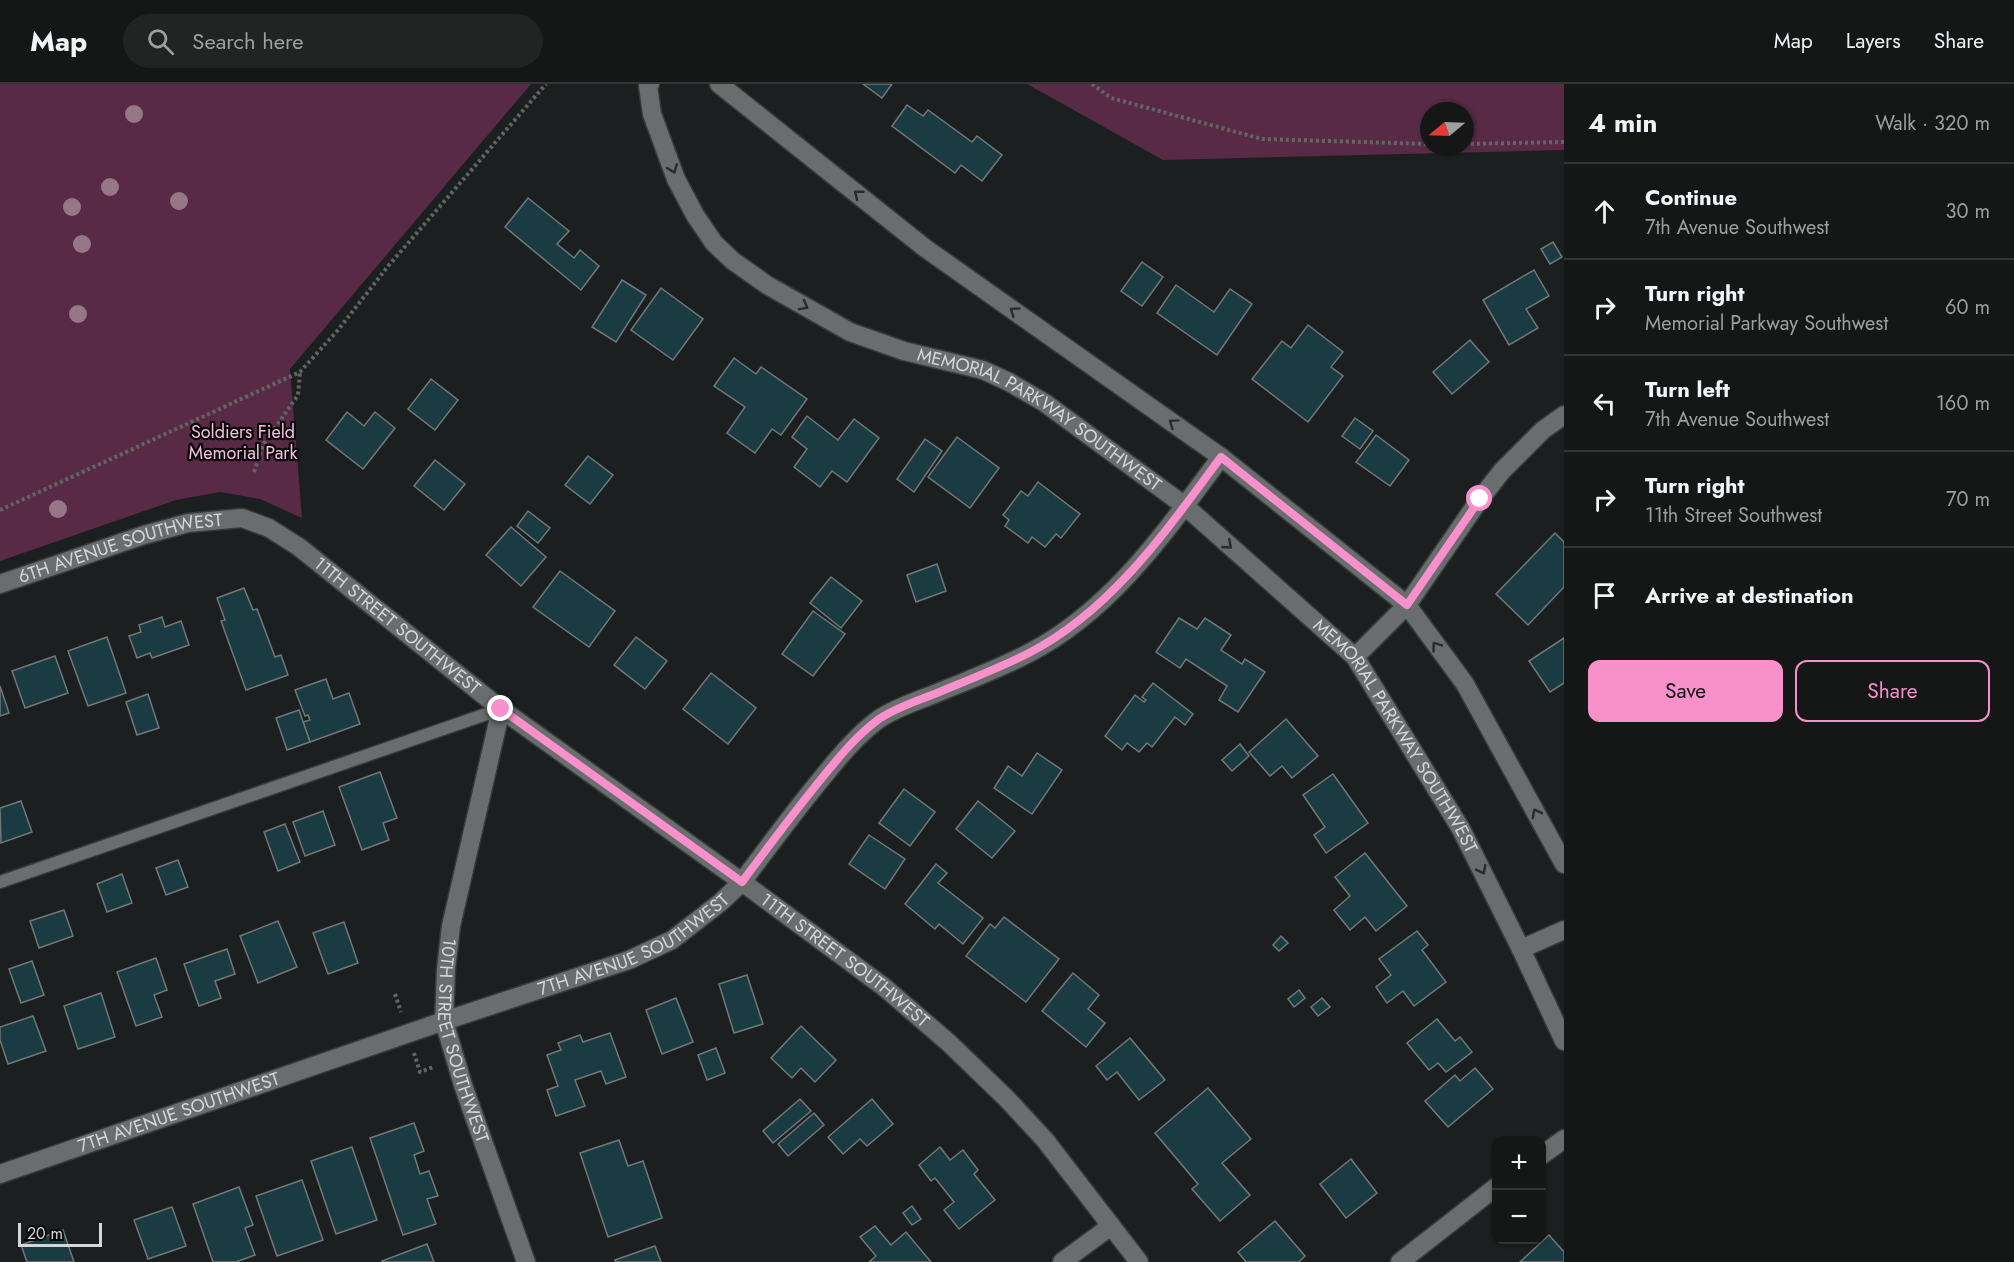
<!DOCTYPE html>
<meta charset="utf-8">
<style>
body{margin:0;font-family:Jost,sans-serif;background:#222424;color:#f1f3f6}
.controls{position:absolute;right:18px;bottom:18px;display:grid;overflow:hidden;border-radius:12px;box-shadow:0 2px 4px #0004}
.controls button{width:54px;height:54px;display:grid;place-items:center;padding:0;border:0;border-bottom:2px solid #343636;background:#151717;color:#f1f3f6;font:30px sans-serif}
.compass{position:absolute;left:1420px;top:18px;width:54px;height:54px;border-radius:50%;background:#151717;box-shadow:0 2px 4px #0004;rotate:251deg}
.scale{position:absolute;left:18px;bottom:15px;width:84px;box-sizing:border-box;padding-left:6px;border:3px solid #d5d7d7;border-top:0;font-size:16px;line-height:21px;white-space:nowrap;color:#d5d7d7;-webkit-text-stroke:4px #070809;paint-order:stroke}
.stop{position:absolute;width:18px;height:18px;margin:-14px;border:4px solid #f890cb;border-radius:50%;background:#fff}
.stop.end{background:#f890cb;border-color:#fff;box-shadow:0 2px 6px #0008}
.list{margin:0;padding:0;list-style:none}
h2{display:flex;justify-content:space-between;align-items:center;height:78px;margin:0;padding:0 24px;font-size:26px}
h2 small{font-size:20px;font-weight:400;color:#9d9fa1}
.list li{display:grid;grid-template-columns:39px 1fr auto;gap:18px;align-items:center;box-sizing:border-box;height:96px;padding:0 24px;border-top:2px solid #343636}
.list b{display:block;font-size:22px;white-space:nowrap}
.list p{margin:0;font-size:20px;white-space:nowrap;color:#9d9fa1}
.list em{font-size:20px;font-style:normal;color:#9d9fa1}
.actions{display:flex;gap:12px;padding:18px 24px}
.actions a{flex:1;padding:14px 0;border:2px solid #f890cb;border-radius:12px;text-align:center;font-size:21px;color:#f890cb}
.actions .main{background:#f890cb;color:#111}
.icon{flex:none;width:33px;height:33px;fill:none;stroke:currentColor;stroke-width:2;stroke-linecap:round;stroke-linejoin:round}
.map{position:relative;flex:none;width:1564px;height:1178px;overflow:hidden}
header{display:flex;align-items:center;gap:36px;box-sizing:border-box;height:84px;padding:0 30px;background:#151717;border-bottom:2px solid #343636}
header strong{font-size:28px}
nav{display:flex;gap:33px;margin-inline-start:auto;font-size:21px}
.search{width:420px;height:54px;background:#222424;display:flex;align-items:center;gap:15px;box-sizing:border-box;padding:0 21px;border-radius:33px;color:#9d9fa1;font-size:22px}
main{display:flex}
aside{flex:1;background:#151717}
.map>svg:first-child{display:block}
.green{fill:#582a45;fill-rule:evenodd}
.building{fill:#1a3b42;stroke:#737777;stroke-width:1.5}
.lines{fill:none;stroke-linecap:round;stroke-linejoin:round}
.lane-casing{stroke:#383a3a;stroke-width:15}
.street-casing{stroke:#383a3a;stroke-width:21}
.secondary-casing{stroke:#383a3a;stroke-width:21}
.path{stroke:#636565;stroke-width:4;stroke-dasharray:3 3;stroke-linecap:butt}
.lane{stroke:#696d6d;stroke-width:12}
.street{stroke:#696d6d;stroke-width:18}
.secondary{stroke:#696d6d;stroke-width:18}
.tree{fill:#967788}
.oneway{stroke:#292b2c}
.route{stroke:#f890cb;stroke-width:8}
.labels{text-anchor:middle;stroke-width:4.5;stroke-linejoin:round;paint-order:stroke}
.street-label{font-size:18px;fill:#d5d7d7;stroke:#070809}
.park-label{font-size:18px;fill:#fabfde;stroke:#070809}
</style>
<header>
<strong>Map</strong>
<div class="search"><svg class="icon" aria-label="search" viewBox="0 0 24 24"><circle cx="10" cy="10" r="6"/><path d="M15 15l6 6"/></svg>Search here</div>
<nav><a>Map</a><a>Layers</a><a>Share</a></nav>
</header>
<main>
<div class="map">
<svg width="1564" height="1178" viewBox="0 0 1564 1178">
<rect width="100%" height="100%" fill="#1c1f1f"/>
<g class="green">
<polygon points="0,0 531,0 290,285 302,434 260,415 220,408 176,416 0,477"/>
<path d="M1027,0H1564V66L1163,76ZM1429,27H1465V63H1429Z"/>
</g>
<g class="building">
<polygon points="863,0 892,0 882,14"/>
<polygon points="907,21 923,32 928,26 972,58 977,52 1002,71 982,97 961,81 955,89 892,42"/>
<polygon points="528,114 569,147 557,160 574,174 580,166 599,182 581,206 505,143"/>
<polygon points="1553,158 1562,173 1550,180 1541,165"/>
<polygon points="1142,178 1163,193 1142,222 1121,207"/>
<polygon points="1534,186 1549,212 1526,225 1538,244 1509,261 1483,216"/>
<polygon points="622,196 646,211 616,258 592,243"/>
<polygon points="1176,201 1214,228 1230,205 1252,220 1217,271 1157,229"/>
<polygon points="661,204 703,235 673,276 631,246"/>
<polygon points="1308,241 1343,268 1331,283 1343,292 1308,338 1252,295 1282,257 1291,264"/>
<polygon points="1470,256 1489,278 1452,310 1433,288"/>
<polygon points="734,274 756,290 761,283 807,315 781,351 772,345 755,369 727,349 745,323 714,302"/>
<polygon points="431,295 458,316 435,346 408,325"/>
<polygon points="347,328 364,342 375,328 395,344 363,385 326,356"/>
<polygon points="807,332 838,356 854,335 879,354 847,398 832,387 820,403 794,383 807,365 792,353"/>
<polygon points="1355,334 1373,347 1360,365 1342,352"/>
<polygon points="1376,351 1409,376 1390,402 1356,378"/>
<polygon points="957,353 999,384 970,424 928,393"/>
<polygon points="925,355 942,367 914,408 897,395"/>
<polygon points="588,372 613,391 590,420 565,401"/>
<polygon points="435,376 465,400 444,426 414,402"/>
<polygon points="1038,398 1080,430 1061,454 1056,450 1045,463 1032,453 1028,459 1005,442 1009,436 1003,431 1021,407 1028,412"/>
<polygon points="528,427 550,444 538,459 517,442"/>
<polygon points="511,443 546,473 521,502 486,471"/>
<polygon points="1555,449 1564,458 1564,503 1528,541 1496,510"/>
<polygon points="937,480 946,507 916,518 907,491"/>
<polygon points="560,487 615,527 589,563 533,523"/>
<polygon points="831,493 862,517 841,544 810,519"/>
<polygon points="244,504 253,526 257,525 275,573 281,571 288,591 246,606 221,537 225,536 217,514"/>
<polygon points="813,527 845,550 813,592 782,570"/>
<polygon points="162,533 165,543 181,537 189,561 152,574 150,569 137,574 129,552 141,548 139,541"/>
<polygon points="1179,534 1197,545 1205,534 1231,551 1221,566 1242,580 1245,575 1265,588 1238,628 1219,616 1227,602 1186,575 1180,584 1156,568"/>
<polygon points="107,553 126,609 88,622 68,567"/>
<polygon points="636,553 667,577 645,605 614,581"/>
<polygon points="1564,554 1564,599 1550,608 1529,577"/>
<polygon points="55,572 68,609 25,624 12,587"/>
<polygon points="711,589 756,624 728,660 683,625"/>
<polygon points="326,595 333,615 349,609 360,640 310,658 303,638 310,636 308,631 305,632 295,606"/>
<polygon points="1153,599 1193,630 1185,641 1175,633 1152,663 1147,659 1139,668 1127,659 1122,666 1105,652 1135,611 1144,618 1146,616 1142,613"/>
<polygon points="0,602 9,629 0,632"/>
<polygon points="148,610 159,644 137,651 126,618"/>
<polygon points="299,626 310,658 287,666 276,634"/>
<polygon points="1286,635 1318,672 1292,694 1282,682 1270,692 1249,668"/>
<polygon points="1240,660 1249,672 1232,687 1222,676"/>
<polygon points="1037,669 1062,686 1032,730 994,704 1008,682 1022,692"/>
<polygon points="380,688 397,734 383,739 389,756 362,766 339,703"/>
<polygon points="1333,690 1368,739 1326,769 1314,751 1325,743 1303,711"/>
<polygon points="904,705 935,728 910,762 879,739"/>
<polygon points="21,717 32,748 1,759 0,724"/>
<polygon points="978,717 1015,747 992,774 956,745"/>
<polygon points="323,727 335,761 305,772 293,738"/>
<polygon points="285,740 300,778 278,787 264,748"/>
<polygon points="869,751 905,775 885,805 849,780"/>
<polygon points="1365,769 1407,822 1376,847 1365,833 1350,846 1334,826 1350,812 1335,793"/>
<polygon points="178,776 188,803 166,811 156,784"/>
<polygon points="936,780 947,789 938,799 983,834 963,860 939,840 935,845 905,820"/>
<polygon points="122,790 132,819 107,828 97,800"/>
<polygon points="64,826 73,852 39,864 30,837"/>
<polygon points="1004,833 1059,875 1026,918 966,872 990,840 995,844"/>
<polygon points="278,837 297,883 258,899 240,852"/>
<polygon points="344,838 358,879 328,890 313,849"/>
<polygon points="1417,847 1428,861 1422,866 1446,898 1414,922 1403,907 1387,919 1376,903 1391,891 1379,875"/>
<polygon points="1281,852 1288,859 1279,867 1273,861"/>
<polygon points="227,865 235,890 215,897 221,914 199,922 184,880"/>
<polygon points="156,874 167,906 154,911 162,933 136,942 117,888"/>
<polygon points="32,877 44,911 21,919 9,885"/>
<polygon points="1073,889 1099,911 1088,925 1105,939 1086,963 1042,927"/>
<polygon points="747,891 763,940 734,949 719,900"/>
<polygon points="1299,906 1305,914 1294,923 1288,915"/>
<polygon points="101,909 115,953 78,965 64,922"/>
<polygon points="676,914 693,958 662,970 646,926"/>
<polygon points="1322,914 1330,923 1318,932 1311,923"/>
<polygon points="33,932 46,967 8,980 0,956 0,943"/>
<polygon points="1437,935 1455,957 1460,953 1472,968 1446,988 1438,979 1429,986 1407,959"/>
<polygon points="801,942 836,976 815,998 801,984 792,994 771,974"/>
<polygon points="610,949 626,993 606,1000 601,987 575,996 585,1022 556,1032 547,1006 558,1002 547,971 561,966 558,959 580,951 583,958"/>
<polygon points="1130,954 1165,996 1139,1016 1117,988 1107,996 1096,982"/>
<polygon points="716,964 725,989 707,996 698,971"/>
<polygon points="1475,984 1493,1005 1448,1043 1425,1017 1455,991 1460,997"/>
<polygon points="1208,1004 1251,1055 1222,1079 1250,1111 1220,1137 1192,1105 1198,1100 1155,1049"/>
<polygon points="800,1015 811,1027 773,1059 763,1047"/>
<polygon points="872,1015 893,1040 867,1062 860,1055 843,1070 828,1053"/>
<polygon points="814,1029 824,1041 788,1072 778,1060"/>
<polygon points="414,1039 424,1067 414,1071 420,1090 429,1087 438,1112 427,1115 436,1140 403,1151 370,1054"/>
<polygon points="619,1056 628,1082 643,1077 662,1134 608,1153 580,1069"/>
<polygon points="352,1063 377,1136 336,1150 311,1077"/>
<polygon points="940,1063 950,1076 963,1066 978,1086 974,1090 995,1116 959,1145 944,1126 954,1118 935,1094 931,1097 919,1081"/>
<polygon points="1351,1075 1377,1109 1346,1134 1320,1100"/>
<polygon points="302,1096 323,1156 277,1172 256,1112"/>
<polygon points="239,1103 253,1141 245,1144 255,1171 236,1178 213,1178 193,1120"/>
<polygon points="912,1122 921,1135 912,1141 903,1129"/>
<polygon points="172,1123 186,1162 148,1175 134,1136"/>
<polygon points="1275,1137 1305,1172 1299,1178 1246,1178 1238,1168"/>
<polygon points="875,1142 891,1161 906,1148 931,1178 869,1178 876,1172 860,1153"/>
<polygon points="63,1146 74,1178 27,1178 21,1161"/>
<polygon points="1549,1151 1564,1168 1564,1178 1520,1178"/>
<polygon points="427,1160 434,1178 383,1178 382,1177"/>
<polygon points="655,1162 661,1178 616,1178 615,1176"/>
</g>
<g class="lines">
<defs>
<polyline id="lane" points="0,798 501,625"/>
<g id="street">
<path id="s1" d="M650,0L648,2L652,30L676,95L695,131L714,159L733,177L767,201L850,248L904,267L983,286L1009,298L1045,319L1185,422"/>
<polyline points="719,0 925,164 1221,373"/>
<polyline points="1355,573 1407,521 1480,415 1502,387 1543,346 1564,331"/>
<path id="s2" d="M501,625L451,842L446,885L444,937L463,1001L526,1178"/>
<polyline points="1521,865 1564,846"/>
<polyline points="1542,1071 1564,1055"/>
<path id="s3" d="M0,1090L444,937L629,876L672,856L721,818L742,798L884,903L949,959L1007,1015L1045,1056L1139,1178"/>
<polyline points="1062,1178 1111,1142"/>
<polyline points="1400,1178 1496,1103"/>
</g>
<g id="secondary">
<path id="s4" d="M1185,422L1355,573L1461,745L1521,865L1564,957"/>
<path id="s5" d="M0,500L144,451L188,439L242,434L269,444L299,463L501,625L742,798C768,763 794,728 822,694C839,673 857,651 879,635C897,623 917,617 937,609C968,596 999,585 1029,569C1112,526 1166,447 1221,373L1407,521L1465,600L1564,780"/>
</g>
</defs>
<use href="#lane" class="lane-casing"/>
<use href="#street" class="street-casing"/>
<use href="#secondary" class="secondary-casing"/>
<g class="path">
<polyline points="1092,0 1111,14 1262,55 1429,60"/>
<polyline points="1465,60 1564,58"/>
<polyline points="254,388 263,361 298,311 300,288"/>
<polyline points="0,426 300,288 338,246 389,181 546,0"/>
<polyline points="395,910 401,928"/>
<polyline points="414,969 420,988 433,983"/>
</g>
<use href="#lane" class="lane"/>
<use href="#street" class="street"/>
<use href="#secondary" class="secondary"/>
</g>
<g class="tree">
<circle cx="134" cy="30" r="9"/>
<circle cx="110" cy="103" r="9"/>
<circle cx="179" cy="117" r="9"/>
<circle cx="72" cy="123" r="9"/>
<circle cx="82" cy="160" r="9"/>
<circle cx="78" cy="230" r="9"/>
<circle cx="58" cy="425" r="9"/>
</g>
<defs><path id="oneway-chevron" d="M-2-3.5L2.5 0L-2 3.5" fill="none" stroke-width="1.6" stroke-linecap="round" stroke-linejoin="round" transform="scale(1.5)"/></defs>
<g class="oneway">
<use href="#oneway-chevron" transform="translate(673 85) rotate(69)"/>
<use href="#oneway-chevron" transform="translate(858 110) rotate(-142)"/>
<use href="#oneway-chevron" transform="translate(804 222) rotate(29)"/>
<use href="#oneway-chevron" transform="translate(1014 227) rotate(-145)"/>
<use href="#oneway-chevron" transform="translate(1173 339) rotate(-145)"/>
<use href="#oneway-chevron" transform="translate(1228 461) rotate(41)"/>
<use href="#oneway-chevron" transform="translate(1436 562) rotate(-126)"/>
<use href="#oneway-chevron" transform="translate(1536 729) rotate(-118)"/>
<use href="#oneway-chevron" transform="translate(1482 786) rotate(63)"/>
</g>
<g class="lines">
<path class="route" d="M501,625L742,798C768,763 794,728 822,694C839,673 857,651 879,635C897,623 917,617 937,609C968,596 999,584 1029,569C1112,526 1166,447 1221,373L1407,521L1480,415"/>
</g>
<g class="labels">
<g class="street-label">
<text dy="6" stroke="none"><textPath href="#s1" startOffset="549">MEMORIAL PARKWAY SOUTHWEST</textPath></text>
<text dy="6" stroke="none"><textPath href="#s5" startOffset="126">6TH AVENUE SOUTHWEST</textPath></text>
<text dy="6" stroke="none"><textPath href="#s5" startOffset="442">11TH STREET SOUTHWEST</textPath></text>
<text dy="6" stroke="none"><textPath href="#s4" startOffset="315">MEMORIAL PARKWAY SOUTHWEST</textPath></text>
<text dy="6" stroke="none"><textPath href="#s3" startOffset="675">7TH AVENUE SOUTHWEST</textPath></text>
<text dy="6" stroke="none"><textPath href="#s3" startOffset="932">11TH STREET SOUTHWEST</textPath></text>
<text dy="6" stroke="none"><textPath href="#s2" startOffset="340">10TH STREET SOUTHWEST</textPath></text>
<text dy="6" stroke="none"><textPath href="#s3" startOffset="189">7TH AVENUE SOUTHWEST</textPath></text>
</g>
<g class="park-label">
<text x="243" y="354">Soldiers Field<tspan x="243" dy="21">Memorial Park</tspan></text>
</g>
</g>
</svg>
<div class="controls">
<button>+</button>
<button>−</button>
</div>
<svg class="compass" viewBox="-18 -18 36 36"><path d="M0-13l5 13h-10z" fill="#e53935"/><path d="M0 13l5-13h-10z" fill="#9d9fa1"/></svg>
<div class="scale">20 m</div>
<div class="stop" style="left:1480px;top:415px"></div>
<div class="stop end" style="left:501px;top:625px"></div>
</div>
<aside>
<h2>4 min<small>Walk · 320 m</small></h2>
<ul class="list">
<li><svg class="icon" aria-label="ahead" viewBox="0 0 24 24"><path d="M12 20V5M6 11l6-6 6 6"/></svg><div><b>Continue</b><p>7th Avenue Southwest</p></div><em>30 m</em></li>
<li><svg class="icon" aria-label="right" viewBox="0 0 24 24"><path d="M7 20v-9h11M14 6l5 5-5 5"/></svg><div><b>Turn right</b><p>Memorial Parkway Southwest</p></div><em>60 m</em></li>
<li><svg class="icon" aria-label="left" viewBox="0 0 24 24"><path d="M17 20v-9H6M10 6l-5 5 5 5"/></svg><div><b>Turn left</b><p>7th Avenue Southwest</p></div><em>160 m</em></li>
<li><svg class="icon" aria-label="right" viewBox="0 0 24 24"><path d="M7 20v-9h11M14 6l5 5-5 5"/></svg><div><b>Turn right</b><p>11th Street Southwest</p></div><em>70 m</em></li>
<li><svg class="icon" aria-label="arrive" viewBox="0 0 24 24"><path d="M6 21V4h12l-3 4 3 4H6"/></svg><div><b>Arrive at destination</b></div></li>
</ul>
<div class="actions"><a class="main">Save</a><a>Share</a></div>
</aside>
</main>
